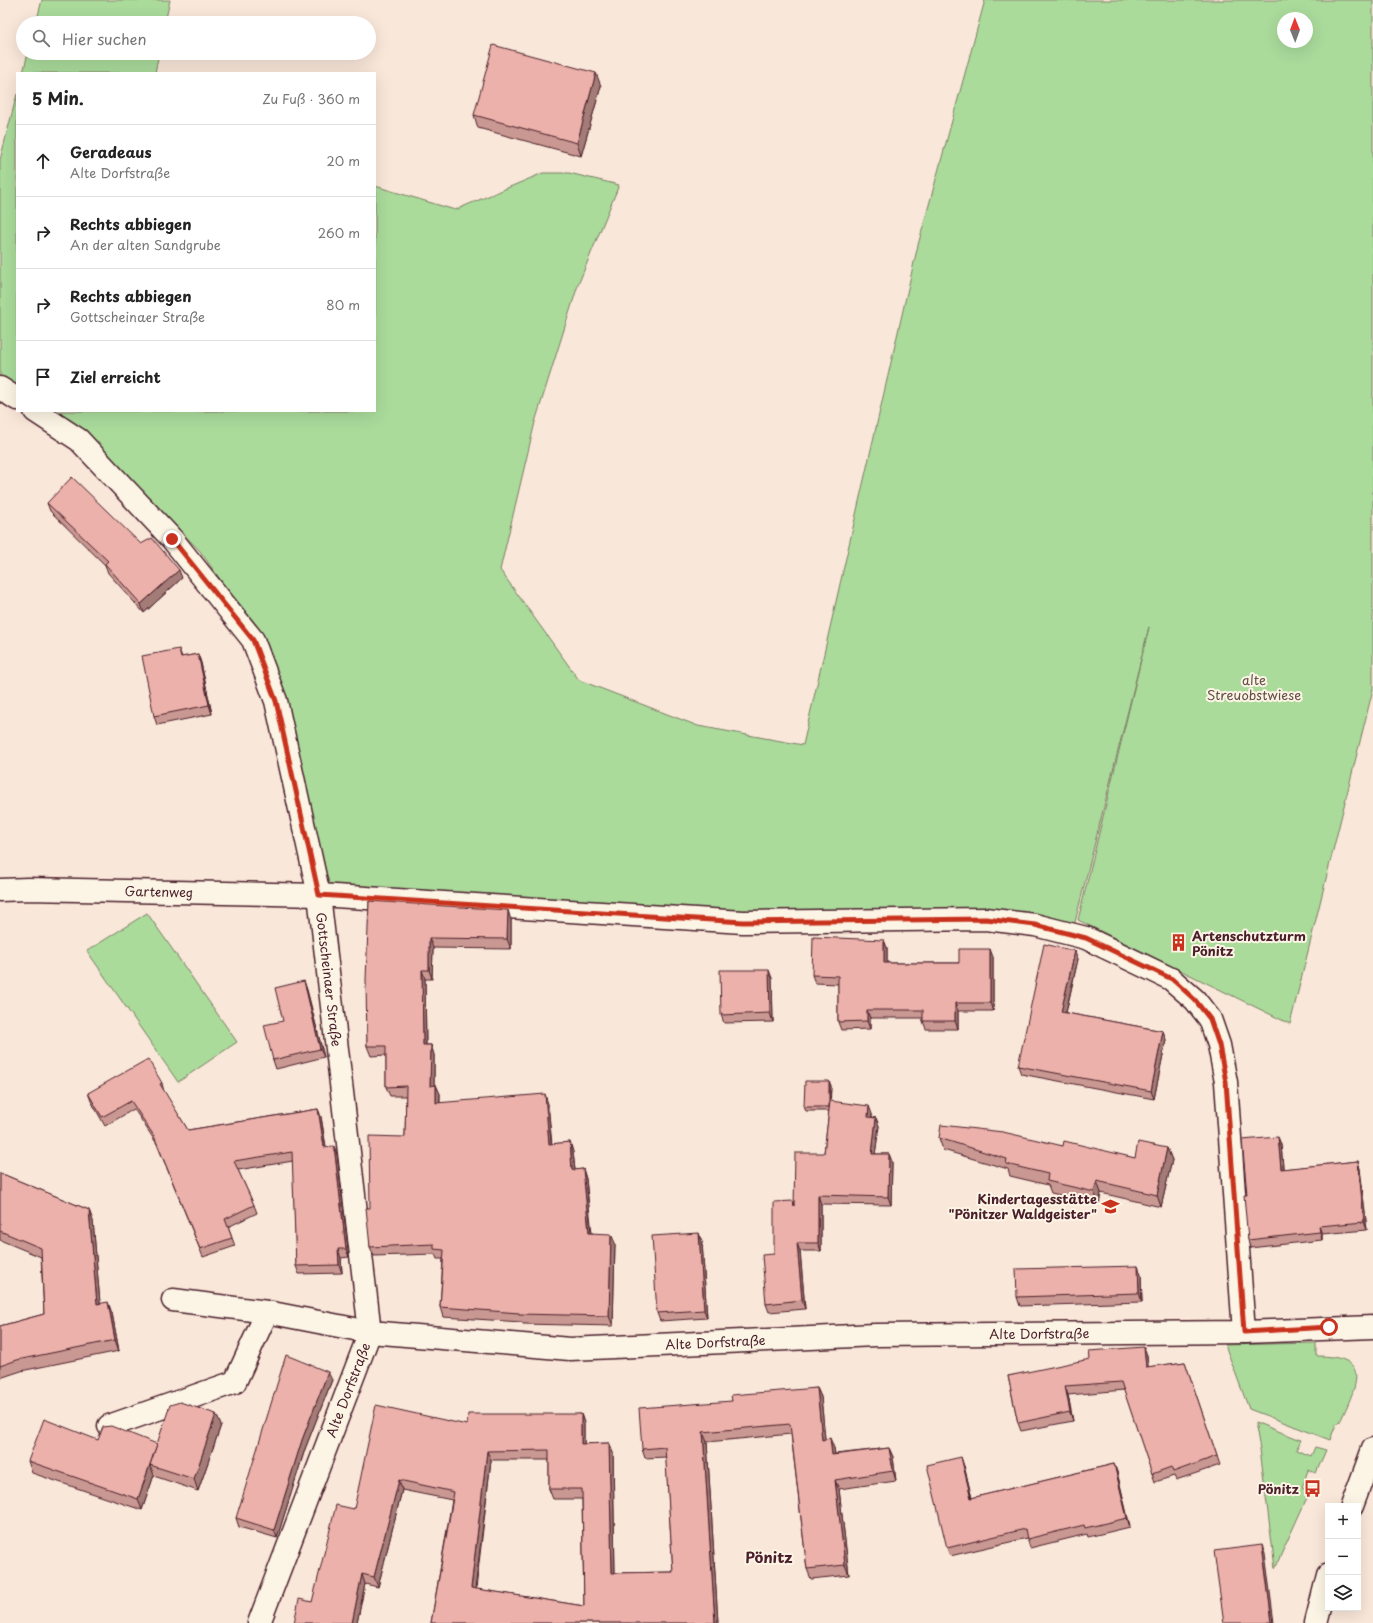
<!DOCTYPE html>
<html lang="de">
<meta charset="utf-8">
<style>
body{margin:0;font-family:"Playpen Sans",sans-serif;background:#f6f6f6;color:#222}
.controls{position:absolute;right:12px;bottom:12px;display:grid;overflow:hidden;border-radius:0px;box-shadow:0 4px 16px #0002}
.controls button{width:36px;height:36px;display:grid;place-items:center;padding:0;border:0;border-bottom:1px solid #e0e0e0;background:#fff;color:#222;font:20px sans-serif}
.compass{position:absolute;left:1277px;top:12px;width:36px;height:36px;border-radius:50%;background:#fff;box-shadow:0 4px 16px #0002;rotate:359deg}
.stop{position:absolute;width:12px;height:12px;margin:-9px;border:3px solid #c8321e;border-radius:50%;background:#fff}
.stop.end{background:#c8321e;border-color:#fff;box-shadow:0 1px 4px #0008}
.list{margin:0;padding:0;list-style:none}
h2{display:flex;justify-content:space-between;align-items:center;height:52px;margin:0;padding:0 16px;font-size:17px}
h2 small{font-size:13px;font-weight:400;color:#767676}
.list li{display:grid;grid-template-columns:26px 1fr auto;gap:12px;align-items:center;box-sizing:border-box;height:72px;padding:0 16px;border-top:1px solid #e0e0e0}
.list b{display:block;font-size:15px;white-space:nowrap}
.list p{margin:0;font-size:13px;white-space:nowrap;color:#767676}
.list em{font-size:13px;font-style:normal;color:#767676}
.icon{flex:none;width:22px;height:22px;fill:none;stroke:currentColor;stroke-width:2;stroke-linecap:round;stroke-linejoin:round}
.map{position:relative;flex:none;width:1373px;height:1623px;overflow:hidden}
.search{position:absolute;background:#fff;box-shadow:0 4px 16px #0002;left:16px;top:16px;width:360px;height:44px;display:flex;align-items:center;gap:10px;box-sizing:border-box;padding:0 14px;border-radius:22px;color:#767676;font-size:15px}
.panel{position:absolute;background:#fff;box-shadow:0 4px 16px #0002;left:16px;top:72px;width:360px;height:340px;border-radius:0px}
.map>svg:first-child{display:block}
.green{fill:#aadb9b;stroke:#7a7d63;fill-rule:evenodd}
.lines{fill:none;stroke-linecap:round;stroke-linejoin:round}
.minor-casing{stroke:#4a1f2b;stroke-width:25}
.minor{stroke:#fcf5e5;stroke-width:22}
.wall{fill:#ca9892;stroke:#4a1f2b;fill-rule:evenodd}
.shaded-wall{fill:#a47c77;stroke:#4a1f2b}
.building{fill:#ebb1aa;stroke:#4a1f2b;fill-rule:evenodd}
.route{stroke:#c8321e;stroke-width:5}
.labels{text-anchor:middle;stroke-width:4;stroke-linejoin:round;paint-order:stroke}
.park-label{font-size:13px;fill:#624e47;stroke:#fcf5e5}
.street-label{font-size:13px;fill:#4a1f2b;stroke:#fcf5e5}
.poi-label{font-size:13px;font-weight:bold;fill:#4a1f2b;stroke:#fcf5e5;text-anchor:end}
.quarter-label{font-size:15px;font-weight:bold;fill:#4a1f2b;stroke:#fcf5e5}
</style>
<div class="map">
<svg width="1373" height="1623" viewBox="0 0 1373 1623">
<rect width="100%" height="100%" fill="#f9e7d9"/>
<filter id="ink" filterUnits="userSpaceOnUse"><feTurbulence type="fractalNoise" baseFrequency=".025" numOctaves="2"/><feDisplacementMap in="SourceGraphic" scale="8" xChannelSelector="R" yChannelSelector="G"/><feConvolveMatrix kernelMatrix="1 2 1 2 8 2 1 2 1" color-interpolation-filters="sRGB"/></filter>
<g filter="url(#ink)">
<g class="green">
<polygon points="42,0 170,0 165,23 36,23"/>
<path d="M985,0H1373V689L1290,1024L1078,920L1149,627L1071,938L991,926L330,894L282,692L259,634L200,551L91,439L55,411H375V186L455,210L543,173H569L619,185L578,285L535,422L500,570L579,680L698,726L803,745L918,245ZM1283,18H1307V42H1283Z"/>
<polygon points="28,53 159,53 155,73 23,73"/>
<polygon points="17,94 17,394 0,386 0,160"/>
<polygon points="147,913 237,1042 178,1082 87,951"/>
<path d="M1316,1343V1356C1373,1356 1357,1384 1340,1422L1336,1424L1330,1440L1249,1409L1225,1345Z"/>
<polygon points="1255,1422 1301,1440 1296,1450 1311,1456 1315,1447 1326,1450 1316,1473 1308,1470 1302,1488 1310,1491 1275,1568 1260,1449"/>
</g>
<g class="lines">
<defs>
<g id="minor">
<polyline points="0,388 17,399"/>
<path id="s1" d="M35,411L79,440L172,539L253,640L276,701L319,895L370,1332L259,1623"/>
<path id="s2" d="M0,890L28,889L319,895L743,922L986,919L1035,925L1086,938L1171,979L1195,1000L1210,1019L1219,1045L1226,1082L1244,1332"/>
<path id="s3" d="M173,1300L267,1312L370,1332L570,1349L875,1335L1244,1332L1373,1327"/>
<polyline points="109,1426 235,1382 267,1312"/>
<polyline points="1352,1506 1373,1449"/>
<polyline points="1316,1623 1328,1575"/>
</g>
</defs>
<use href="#minor" class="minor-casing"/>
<use href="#minor" class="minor"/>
</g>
<g class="wall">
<polygon points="601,86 581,156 478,128 474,115"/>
<polygon points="47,503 141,544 182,578 144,613 108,573 105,565 50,511"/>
<polygon points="179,649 182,657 198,654 201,663 212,714 157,725 154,716"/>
<polygon points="369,901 511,920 511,949 433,948 432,979 425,979 426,1045 431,1045 434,1055 434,1085 436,1085 440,1094 440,1103 548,1104 552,1144 570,1142 573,1152 575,1170 583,1169 586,1179 592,1233 615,1243 613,1326 523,1324 522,1322 443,1317 440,1307 443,1259 437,1259 435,1254 374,1256 370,1247 370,1208 405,1137 406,1096 390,1096 386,1087 386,1055 371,1056 367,1046"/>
<polygon points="884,940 887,948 887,963 959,963 993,957 993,1011 958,1011 958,1029 926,1029 923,1021 923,1018 870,1018 870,1029 841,1030 838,1022 838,984 815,983 812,975"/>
<polygon points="1078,959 1066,1013 1163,1031 1166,1040 1154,1099 1021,1074 1018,1066"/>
<polygon points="772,978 773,1022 724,1023 721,1015"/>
<polygon points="304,981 307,990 324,1057 276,1069 273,1060 283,1021"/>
<polygon points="829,1081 831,1086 830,1102 872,1114 872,1117 876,1118 879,1126 875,1154 889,1154 892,1162 891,1205 821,1204 821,1251 800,1251 805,1309 769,1312 766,1304 774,1254 794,1205 824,1153 829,1111 806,1111 804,1107"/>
<polygon points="162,1083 164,1092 188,1130 318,1109 321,1117 326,1146 337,1154 349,1257 341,1258 342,1273 299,1274 296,1266 293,1161 238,1170 254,1205 257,1213 228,1227 235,1246 203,1257 157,1144 134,1109 105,1126 91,1101 88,1093"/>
<polygon points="1278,1137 1281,1145 1283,1169 1358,1161 1360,1169 1367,1230 1322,1234 1322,1240 1250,1248 1248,1240 1247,1195"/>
<polygon points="939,1138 1063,1146 1135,1158 1167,1148 1172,1160 1161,1207 1101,1193 1099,1204 1051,1193 1048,1185 1010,1176 1008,1169 943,1150"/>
<polygon points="0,1173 89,1210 93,1221 100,1303 112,1313 119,1351 21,1371 0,1378 0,1326 44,1314 41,1257 0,1240"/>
<polygon points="699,1233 702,1242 707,1318 660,1321 657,1313"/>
<polygon points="1138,1266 1141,1275 1142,1302 1020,1306 1017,1297"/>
<polygon points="1147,1355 1148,1367 1185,1362 1220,1465 1176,1480 1174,1476 1155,1482 1124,1390 1068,1395 1073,1421 1021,1431 1018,1423 1008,1376"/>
<polygon points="332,1380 305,1449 277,1538 239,1527 236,1518"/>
<path d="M817,1388L821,1397L825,1439L834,1448L835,1454L889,1448L893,1457L896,1481L839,1489L849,1575L811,1579L807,1569L791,1434L707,1442L718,1623H431L452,1500L402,1490L378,1587L365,1584L357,1623H294L312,1602L354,1509L467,1425L581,1414L584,1423V1444L609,1443L613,1453L615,1573L673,1572L666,1457L645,1458L642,1449L732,1401ZM491,1460H549V1489L553,1499H582L584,1606L476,1589Z"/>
<polygon points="221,1425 198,1491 154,1476 154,1475 142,1510 32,1473 28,1461 98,1440 157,1444"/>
<polygon points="1114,1464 1117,1472 1130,1527 1088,1537 1087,1534 1030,1548 1027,1538 950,1556 947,1548 964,1466 972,1498"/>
</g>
<g class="shaded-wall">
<polygon points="596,73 601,86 581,156 577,143"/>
<polygon points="179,570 182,578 144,613 141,604"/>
<polygon points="198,654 201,663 212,714 209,705"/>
<polygon points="508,910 511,920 511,949 507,939"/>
<polygon points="429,938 433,948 432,979 429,970"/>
<polygon points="884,940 887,948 887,971 884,963"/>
<polygon points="990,949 993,957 993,1011 990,1003"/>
<polygon points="1075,951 1078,959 1064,1020 1061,1012"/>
<polygon points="422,970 425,979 426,1055 423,1045"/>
<polygon points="769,970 772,978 773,1022 770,1013"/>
<polygon points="304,981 307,990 324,1057 320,1049"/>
<polygon points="955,1003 958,1011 958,1029 955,1021"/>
<polygon points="867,1010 870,1018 870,1029 867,1021"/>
<polygon points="1163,1031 1166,1040 1154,1099 1151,1091"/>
<polygon points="431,1045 434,1055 434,1095 430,1086"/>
<polygon points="829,1081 831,1086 830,1111 829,1107"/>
<polygon points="436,1085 440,1094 439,1113 436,1103"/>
<polygon points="545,1094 548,1104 552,1153 549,1144"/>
<polygon points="869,1106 872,1114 871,1125 868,1117"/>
<polygon points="318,1109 321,1117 327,1155 324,1147"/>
<polygon points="876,1118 879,1126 874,1162 872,1154"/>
<polygon points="1278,1137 1281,1145 1284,1177 1281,1169"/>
<polygon points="570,1142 573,1152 576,1180 572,1170"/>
<polygon points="334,1146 337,1154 349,1257 346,1249"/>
<polygon points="1167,1148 1172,1160 1161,1207 1157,1195"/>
<polygon points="889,1154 892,1162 891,1205 888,1197"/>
<polygon points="1358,1161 1360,1169 1367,1230 1364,1222"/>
<polygon points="583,1169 586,1179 592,1243 589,1233"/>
<polygon points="1097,1181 1101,1193 1099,1204 1094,1192"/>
<polygon points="818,1195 821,1204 821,1251 818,1243"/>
<polygon points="89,1210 93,1221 101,1315 97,1304"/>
<polygon points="1319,1226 1322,1234 1322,1240 1320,1232"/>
<polygon points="699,1233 702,1242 707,1318 704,1310"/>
<polygon points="611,1234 615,1243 613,1326 609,1316"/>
<polygon points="797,1243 800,1251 805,1309 802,1300"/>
<polygon points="338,1249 341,1258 342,1273 339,1265"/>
<polygon points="1138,1266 1141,1275 1142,1302 1139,1293"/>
<polygon points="108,1302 112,1313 119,1351 115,1340"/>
<polygon points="1144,1347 1147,1355 1149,1376 1146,1367"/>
<polygon points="328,1372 332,1380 305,1449 277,1538 274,1530 302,1440"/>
<polygon points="1065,1386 1068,1395 1073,1421 1070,1412"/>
<polygon points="817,1388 821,1397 826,1449 822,1440"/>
<polygon points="216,1414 221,1425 198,1491 194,1479"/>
<polygon points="581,1414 584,1423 584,1454 581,1444"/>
<polygon points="703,1432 707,1442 718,1623 715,1623"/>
<polygon points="830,1438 834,1448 836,1464 832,1455"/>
<polygon points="609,1443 613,1453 615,1582 612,1573"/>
<polygon points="157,1444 150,1465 154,1475 142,1510 138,1499"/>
<polygon points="889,1448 893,1457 896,1481 893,1471"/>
<polygon points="487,1451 491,1460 474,1598 471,1588"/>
<polygon points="961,1457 964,1466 974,1507 971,1498"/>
<polygon points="1114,1464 1117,1472 1130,1527 1127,1518"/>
<polygon points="399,1480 402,1490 378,1587 374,1577"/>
<polygon points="835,1480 839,1489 849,1575 845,1565"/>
<polygon points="1262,1545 1265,1553 1274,1623 1272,1623"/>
<polygon points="362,1574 365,1584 357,1623 352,1623"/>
</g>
<g class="building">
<polygon points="493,45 596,73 577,143 474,115"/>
<polygon points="72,477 141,544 152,538 179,570 141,604 105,564 108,561 47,503"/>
<polygon points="179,649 181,657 198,654 209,705 154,716 142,656"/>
<polygon points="369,901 508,910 507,939 429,938 429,970 422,970 423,1045 431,1045 430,1086 436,1085 436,1103 545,1094 549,1144 570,1142 572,1170 583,1169 589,1233 611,1234 609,1316 519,1314 519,1313 440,1307 444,1250 434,1249 434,1244 370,1247 366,1208 370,1208 369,1136 405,1137 406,1086 386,1087 386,1046 367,1046 366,980"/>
<polygon points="813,937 884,940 884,963 959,963 959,949 990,949 990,1003 955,1003 955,1021 923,1021 923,1010 867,1010 867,1021 838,1022 838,976 812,975"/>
<polygon points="1044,944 1075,951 1061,1012 1163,1031 1151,1091 1018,1066"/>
<polygon points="720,970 769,970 770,1013 721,1015"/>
<polygon points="304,981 320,1049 273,1060 264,1025 283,1021 275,988"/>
<polygon points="148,1059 162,1083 160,1084 188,1130 318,1109 324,1147 334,1146 346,1249 338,1249 339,1265 296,1266 292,1152 234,1161 254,1205 225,1219 232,1238 200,1249 154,1136 131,1101 102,1117 88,1093"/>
<polygon points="805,1081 829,1081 829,1107 804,1107"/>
<polygon points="830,1101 869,1106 868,1117 876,1118 872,1154 889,1154 888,1197 818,1195 818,1243 797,1243 802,1300 766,1304 762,1255 774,1254 774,1202 793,1201 794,1206 795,1153 824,1153"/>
<polygon points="941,1125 1003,1132 1063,1146 1064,1141 1135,1158 1138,1142 1167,1148 1157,1195 1097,1181 1094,1192 1047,1181 1048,1174 1006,1164 1007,1159 939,1138"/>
<polygon points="1278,1137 1281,1169 1358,1161 1364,1222 1319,1226 1320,1232 1248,1240 1244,1195 1247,1195 1242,1140"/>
<polygon points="0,1173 89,1210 97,1304 108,1302 115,1340 17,1360 0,1366 0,1326 44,1314 41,1248 0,1231"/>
<polygon points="699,1233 704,1310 657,1313 652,1236"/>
<polygon points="1138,1266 1139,1293 1017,1297 1016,1269"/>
<polygon points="1144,1347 1146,1367 1185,1362 1217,1456 1173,1472 1171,1467 1152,1474 1121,1382 1065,1386 1070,1412 1018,1423 1008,1376 1090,1359 1089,1351"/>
<polygon points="286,1355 328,1372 302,1440 274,1530 236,1518"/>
<path d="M817,1388L822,1440L830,1438L832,1455L889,1448L893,1471L835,1480L845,1565L807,1569L790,1424L703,1432L715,1623H431L454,1492L399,1480L374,1577L362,1574L352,1623H294L299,1599L312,1602L336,1505L354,1509L376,1405L467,1425L468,1414H581V1444L609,1443L612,1573L673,1572L665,1447L642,1449L639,1408L732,1401L731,1395ZM549,1450V1489H582L584,1606L471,1588L487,1451Z"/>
<polygon points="180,1402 216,1414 194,1479 150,1465 170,1405"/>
<polygon points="44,1419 98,1440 103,1427 111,1426 157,1444 138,1499 28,1461"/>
<polygon points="961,1457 971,1498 1114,1464 1127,1518 1085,1528 1084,1525 1027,1539 1025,1529 947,1548 927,1465"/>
<polygon points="1262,1545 1272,1623 1224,1623 1214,1551"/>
</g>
</g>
<g class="lines" filter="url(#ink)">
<polyline class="route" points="172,539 253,640 276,701 319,895 743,922 986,919 1035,925 1086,938 1172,979 1195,1000 1210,1019 1219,1045 1226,1082 1244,1332 1329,1327"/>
</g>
<defs>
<symbol id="building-bare" viewBox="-9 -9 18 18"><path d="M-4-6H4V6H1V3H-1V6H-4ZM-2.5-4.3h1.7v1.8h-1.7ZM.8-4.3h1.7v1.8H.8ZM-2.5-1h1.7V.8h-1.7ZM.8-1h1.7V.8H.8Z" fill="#c8321e" stroke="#fcf5e5" stroke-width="2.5" paint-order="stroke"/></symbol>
<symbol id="school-bare" viewBox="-9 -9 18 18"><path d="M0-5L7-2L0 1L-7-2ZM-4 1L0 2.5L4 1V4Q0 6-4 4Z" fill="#c8321e" stroke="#fcf5e5" stroke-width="2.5" paint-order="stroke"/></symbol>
<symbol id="bus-bare" viewBox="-9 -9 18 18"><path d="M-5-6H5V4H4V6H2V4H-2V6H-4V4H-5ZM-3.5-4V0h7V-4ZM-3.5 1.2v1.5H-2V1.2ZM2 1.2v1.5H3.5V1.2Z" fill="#c8321e" stroke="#fcf5e5" stroke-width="2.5" paint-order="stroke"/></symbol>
</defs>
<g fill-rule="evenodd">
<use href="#building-bare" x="1166" y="930" width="25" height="25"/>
<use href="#school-bare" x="1098" y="1194" width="25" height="25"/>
<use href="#bus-bare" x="1300" y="1476" width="25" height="25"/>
</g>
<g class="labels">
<g class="park-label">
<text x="1254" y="685">alte<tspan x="1254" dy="15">Streuobstwiese</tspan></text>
</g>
<g class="street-label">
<text dy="5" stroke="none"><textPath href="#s2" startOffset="159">Gartenweg</textPath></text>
<text dy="5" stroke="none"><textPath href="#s1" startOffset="667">Gottscheinaer Straße</textPath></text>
<text dy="5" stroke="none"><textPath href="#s3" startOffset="870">Alte Dorfstraße</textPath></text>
<text dy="5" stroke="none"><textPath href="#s3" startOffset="546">Alte Dorfstraße</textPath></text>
<text transform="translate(348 1390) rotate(-69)" y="5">Alte Dorfstraße</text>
</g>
<g class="poi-label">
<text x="1192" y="941" text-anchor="start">Artenschutzturm<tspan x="1192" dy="15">Pönitz</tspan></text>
<text x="1097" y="1204">Kindertagesstätte<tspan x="1097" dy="15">"Pönitzer Waldgeister"</tspan></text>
<text x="1299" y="1494">Pönitz</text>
</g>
<g class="quarter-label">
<text x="769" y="1563">Pönitz</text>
</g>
</g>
</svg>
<div class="controls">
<button>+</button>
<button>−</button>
<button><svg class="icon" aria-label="layers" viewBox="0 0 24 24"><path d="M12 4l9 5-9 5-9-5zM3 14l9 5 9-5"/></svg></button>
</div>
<svg class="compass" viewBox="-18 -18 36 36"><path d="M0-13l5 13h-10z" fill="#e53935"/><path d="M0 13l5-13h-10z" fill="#767676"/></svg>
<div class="stop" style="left:1329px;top:1327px"></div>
<div class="stop end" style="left:172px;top:539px"></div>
<div class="search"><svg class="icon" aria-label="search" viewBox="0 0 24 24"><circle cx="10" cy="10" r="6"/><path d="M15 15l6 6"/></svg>Hier suchen</div>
<section class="panel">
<h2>5 Min.<small>Zu Fuß · 360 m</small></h2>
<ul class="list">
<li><svg class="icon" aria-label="ahead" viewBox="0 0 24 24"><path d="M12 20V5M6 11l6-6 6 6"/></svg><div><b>Geradeaus</b><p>Alte Dorfstraße</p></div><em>20 m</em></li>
<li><svg class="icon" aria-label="right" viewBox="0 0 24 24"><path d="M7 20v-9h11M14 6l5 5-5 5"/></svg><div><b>Rechts abbiegen</b><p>An der alten Sandgrube</p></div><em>260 m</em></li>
<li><svg class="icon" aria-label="right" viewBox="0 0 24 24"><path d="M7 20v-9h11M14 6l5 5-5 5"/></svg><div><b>Rechts abbiegen</b><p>Gottscheinaer Straße</p></div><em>80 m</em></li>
<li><svg class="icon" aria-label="arrive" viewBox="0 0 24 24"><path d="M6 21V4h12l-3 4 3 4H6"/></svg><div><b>Ziel erreicht</b></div></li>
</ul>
</section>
</div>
